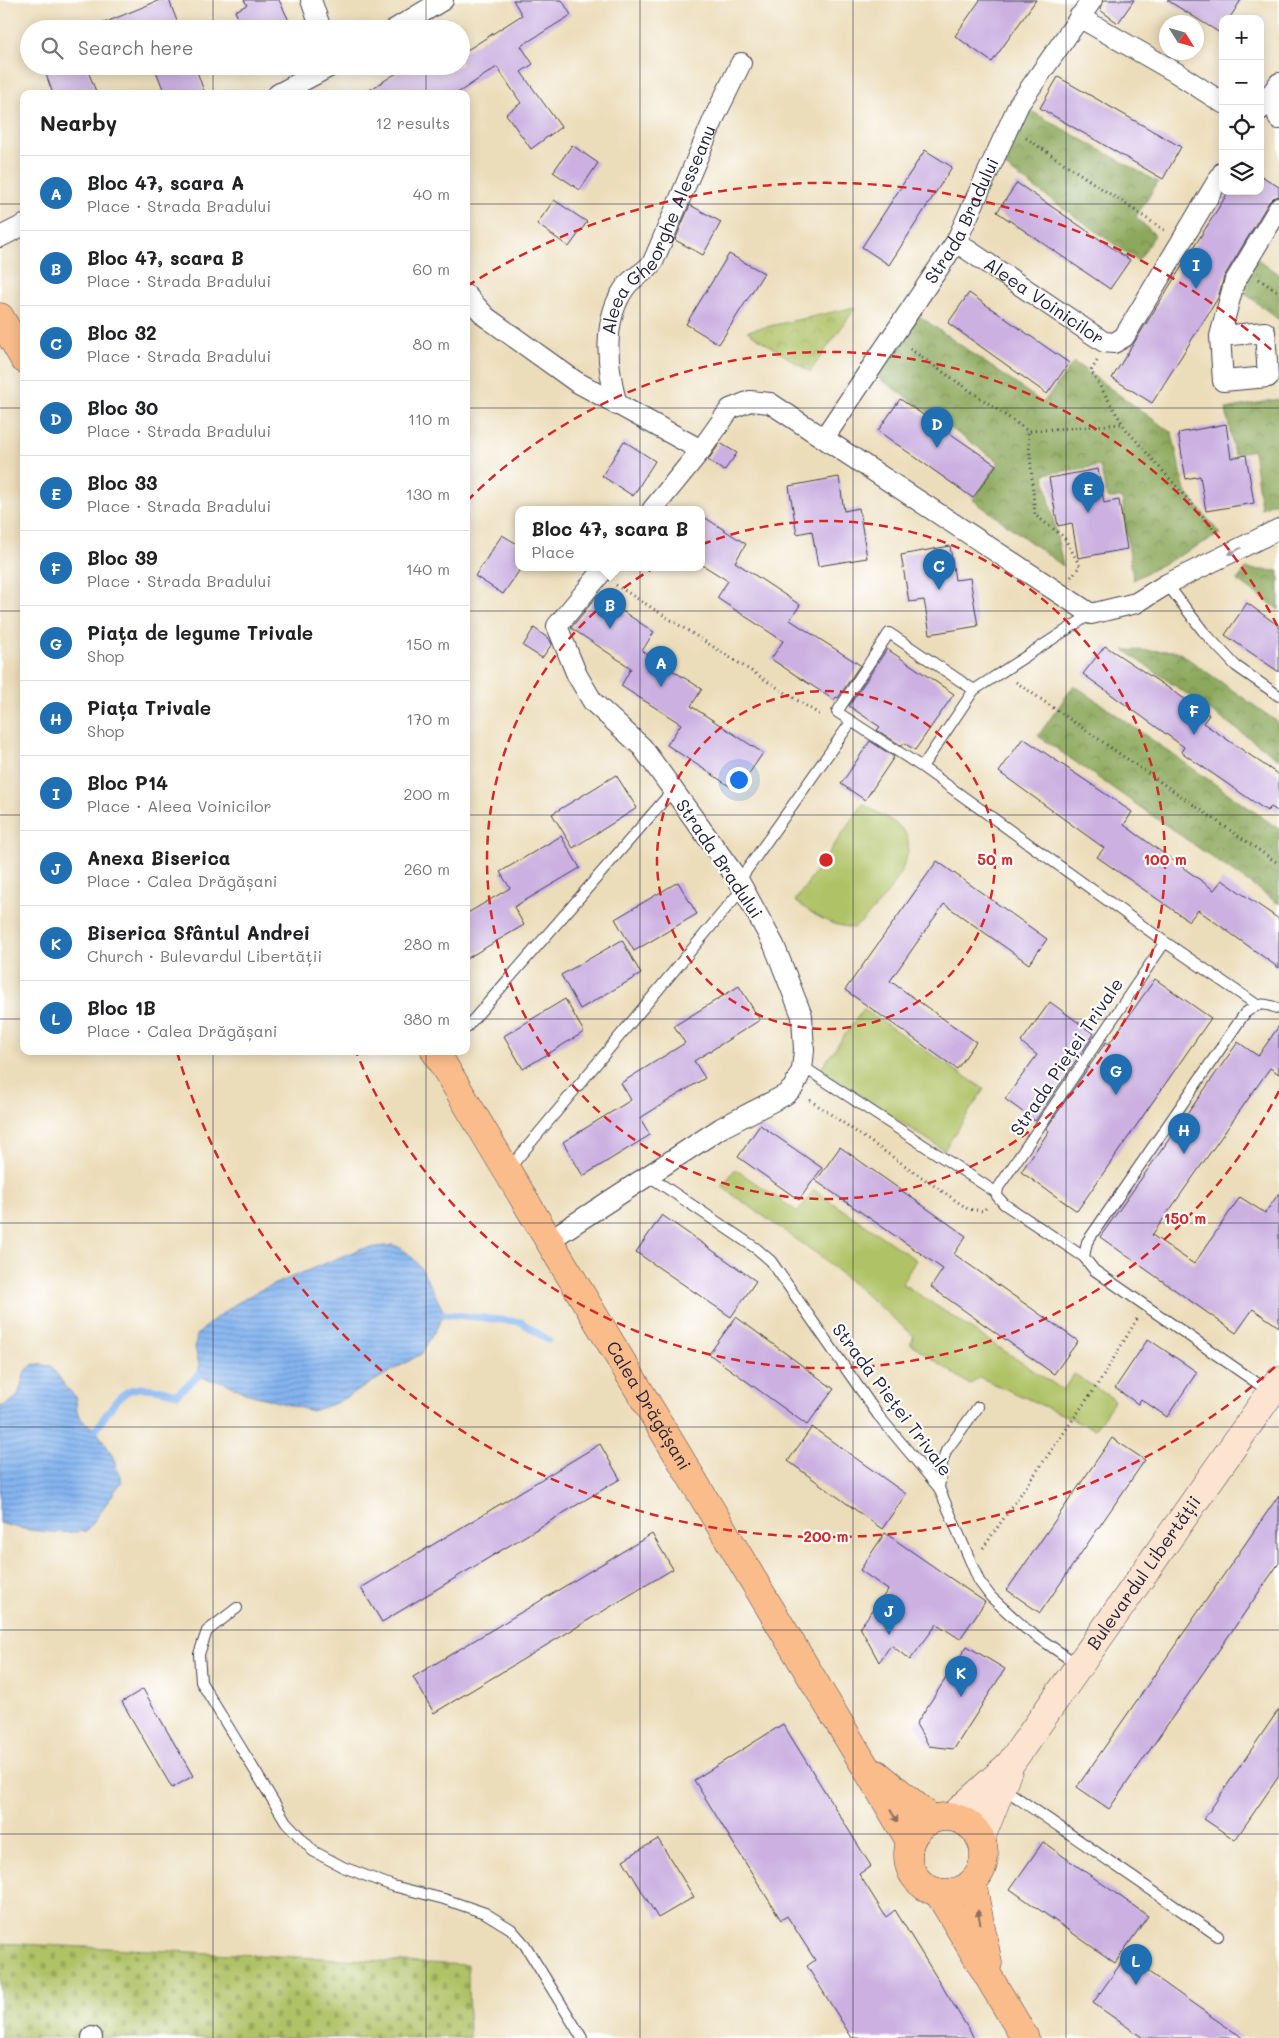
<!DOCTYPE html>
<meta charset="utf-8">
<style>
body{margin:0;font-family:Mali,sans-serif;background:#f2f2f2;color:#202124}
.controls{position:absolute;right:15px;top:15px;display:grid;overflow:hidden;border-radius:10px;box-shadow:0 2px 12px #0003}
.controls button{width:45px;height:45px;display:grid;place-items:center;padding:0;border:0;border-bottom:1px solid #e0e0e0;background:#fff;color:#202124;font:25px sans-serif}
.compass{position:absolute;left:1159px;top:15px;width:45px;height:45px;border-radius:50%;background:#fff;box-shadow:0 2px 12px #0003;rotate:127deg}
.you{position:absolute;left:738px;top:779px;width:18px;height:18px;margin:-12px;border:4px solid #fff;border-radius:50%;background:#1a73e8;box-shadow:0 0 0 8px #1a73e833}
.badge{display:grid;place-items:center;width:32px;height:32px;border-radius:50%;background:#1f6fb2;color:#fff;font-size:16px;font-weight:700}
.pin{position:absolute;translate:-50% -41px;filter:drop-shadow(0 1px 2px #0008)}
.pin::after{content:'';position:absolute;top:26px;width:18px;height:15px;background:inherit;clip-path:polygon(0 0,100% 0,50% 100%)}
.popup{position:absolute;left:515px;top:506px;width:190px;height:65px;box-sizing:border-box;display:grid;place-content:center;border-radius:10px;background:#fff;filter:drop-shadow(0 1px 4px #0005);font-size:16px;white-space:nowrap;color:#757577}
.popup b{font-size:19px;color:#202124}
.popup::after{content:'';position:absolute;left:50%;top:100%;margin-left:-10px;border:10px solid transparent;border-top-color:#fff}
.list{margin:0;padding:0;list-style:none}
h2{display:flex;justify-content:space-between;align-items:center;height:65px;margin:0;padding:0 20px;font-size:21px}
h2 small{font-size:16px;font-weight:400;color:#757577}
.list li{display:grid;grid-template-columns:32px 1fr auto;gap:15px;align-items:center;box-sizing:border-box;height:75px;padding:0 20px;border-top:1px solid #e0e0e0}
.list b{display:block;font-size:19px;white-space:nowrap}
.list p{margin:0;font-size:16px;white-space:nowrap;color:#757577}
.list em{font-size:16px;font-style:normal;color:#757577}
.icon{flex:none;width:28px;height:28px;fill:none;stroke:currentColor;stroke-width:2;stroke-linecap:round;stroke-linejoin:round}
.map{position:relative;flex:none;width:1279px;height:2038px;overflow:hidden}
.search{position:absolute;background:#fff;box-shadow:0 2px 12px #0003;left:20px;top:20px;width:450px;height:55px;display:flex;align-items:center;gap:12px;box-sizing:border-box;padding:0 18px;border-radius:28px;color:#757577;font-size:19px}
.panel{position:absolute;background:#fff;box-shadow:0 2px 12px #0003;left:20px;top:90px;width:450px;height:965px;border-radius:10px}
.map>svg:first-child{display:block}
.forest{fill:url(#forest-crowns);stroke:#57654b}
.cemetery{fill:url(#cemetery-stones);stroke:#697250}
.park{fill:url(#park-crowns);stroke:#697250}
.garden{fill:#b0c266;stroke:#697250}
.water{fill:url(#water-rules);stroke:#536b95}
.lines{fill:none;stroke-linecap:round;stroke-linejoin:round}
.stream{stroke:#84b4ef;stroke-width:7}
.building{fill:#cbb0e1}
.lane-casing{stroke:#403e4e;stroke-width:12}
.street-casing{stroke:#403e4e;stroke-width:22}
.secondary-casing{stroke:#403e4e;stroke-width:29}
.primary-casing{stroke:#403e4e;stroke-width:29}
.path{stroke:#403e4e;stroke-width:3;stroke-dasharray:1 4;stroke-linecap:butt}
.lane{stroke:#fff;stroke-width:10}
.street{stroke:#fff;stroke-width:20}
.secondary{stroke:#fde4d1;stroke-width:28}
.primary{stroke:#fabc8b;stroke-width:28}
.oneway{fill:#9c9ca7}
.oneway2{fill:#8e6f63}
.grid{fill:none;stroke:#22223b;stroke-width:1;stroke-opacity:0.55}
.ring{fill:none;stroke:#d62828;stroke-width:2.5;stroke-dasharray:9 6}
.labels{text-anchor:middle;stroke-width:4.5;stroke-linejoin:round;paint-order:stroke}
.street-label{font-size:18px;fill:#22223b;stroke:#fff}
.centre{fill:#d62828;stroke:#fff;stroke-width:2.5}
.ring-label{font-size:15px;text-anchor:middle;font-weight:bold;fill:#d62828;stroke:#fff;stroke-width:4.5;stroke-linejoin:round;paint-order:stroke}
</style>
<div class="map">
<svg width="1279" height="2038" viewBox="0 0 1279 2038">
<defs>
<pattern id="forest-crowns" width="20" height="18" patternUnits="userSpaceOnUse" patternTransform="scale(1.25)"><rect width="20" height="18" fill="#8ca85b"/><path d="M2 6a3 3 0 1 1 6 0M12 15a3 3 0 1 1 6 0" fill="none" stroke="#72884c"/></pattern>
<pattern id="cemetery-stones" width="16" height="16" patternUnits="userSpaceOnUse" patternTransform="scale(1.25)"><rect width="16" height="16" fill="#b0c266"/><path d="M2 7V4a2 2 0 0 1 4 0v3zM10 15v-3a2 2 0 0 1 4 0v3z" fill="#97a659"/></pattern>
<pattern id="park-crowns" width="20" height="18" patternUnits="userSpaceOnUse" patternTransform="scale(1.25)"><rect width="20" height="18" fill="#b0c266"/><path d="M2 6a3 3 0 1 1 6 0M12 15a3 3 0 1 1 6 0" fill="none" stroke="#97a659"/></pattern>
<pattern id="water-rules" width="6" height="5" patternUnits="userSpaceOnUse" patternTransform="scale(1.25)"><rect width="6" height="5" fill="#84b4ef"/><path d="M0 2.5h6" fill="none" stroke="#6c92c3"/></pattern>
</defs>
<rect width="100%" height="100%" fill="#fff"/>
<filter id="ink" filterUnits="userSpaceOnUse"><feTurbulence type="fractalNoise" baseFrequency=".02" numOctaves="2"/><feDisplacementMap in="SourceGraphic" scale="10" xChannelSelector="R" yChannelSelector="G"/><feConvolveMatrix kernelMatrix="1 2 1 2 8 2 1 2 1" color-interpolation-filters="sRGB"/></filter>
<filter id="wash" filterUnits="userSpaceOnUse"><feTurbulence type="fractalNoise" baseFrequency=".0096" numOctaves="4" result="noise"/><feDisplacementMap in="SourceGraphic" scale="20" xChannelSelector="R" yChannelSelector="G"/><feGaussianBlur stdDeviation="1.12" result="paint"/><feColorMatrix in="noise" values="0 0 0 0 0 0 0 0 0 0 0 0 0 0 0 0 0 1.4 0 .05"/><feComposite in="paint" operator="in"/></filter>
<g filter="url(#wash)">
<rect width="100%" height="100%" fill="#ecddba"/>
<g class="forest">
<polygon points="1024,107 1158,182 1136,217 1155,235 1138,261 998,162"/>
<polygon points="1257,259 1279,274 1279,320 1238,288"/>
<polygon points="915,313 1043,403 1074,362 1172,433 1185,491 1220,534 1133,580 1122,498 1107,498 1100,466 1044,474 1063,566 973,500 999,462 873,374"/>
<polygon points="1279,399 1279,501 1261,508 1253,450 1234,454 1226,409"/>
<polygon points="1246,569 1279,571 1279,610 1237,580"/>
<polygon points="1124,650 1177,651 1279,723 1279,759"/>
<polygon points="1074,685 1279,829 1279,904 1038,736"/>
</g>
<polygon class="cemetery" points="0,1943 468,1965 469,2038 0,2038"/>
<polygon class="park" points="856,307 810,372 747,331"/>
<g class="garden">
<path d="M863,804C874,811 895,821 903,830C925,856 874,913 854,928C828,925 816,916 795,901Z"/>
<polygon points="863,1009 984,1089 944,1150 820,1070"/>
<polygon points="735,1169 798,1212 814,1190 916,1260 902,1283 1063,1390 1074,1374 1115,1400 1095,1429 979,1377 970,1385 910,1343 914,1336 820,1256 722,1187"/>
</g>
<g class="water">
<path d="M393,1245C420,1253 432,1291 445,1314L421,1354L336,1403L312,1411L245,1393L224,1382L209,1380L199,1375V1364L195,1348L197,1335L213,1320L234,1305L258,1291L360,1249Z"/>
<path d="M34,1364L51,1366L66,1387L76,1397C76,1418 79,1417 94,1429C97,1431 105,1444 108,1448C114,1456 117,1471 122,1481L87,1531C59,1534 27,1532 0,1523V1406H5L18,1396L25,1371Z"/>
</g>
<g class="lines">
<g class="stream">
<polyline points="445,1314 521,1322 548,1340"/>
<path d="M96,1430C123,1388 127,1381 177,1394L199,1375"/>
</g>
</g>
<g id="blocks">
<g class="building">
<polygon points="160,0 169,0 180,29 89,29"/>
<polygon points="244,0 279,0 293,29 243,29 235,11 247,5"/>
<polygon points="513,0 562,0 571,15 521,46 533,64 521,72 561,127 531,149 506,114 521,103 497,67 456,94 363,94 408,66 461,66 461,54 522,15"/>
<polygon points="980,0 1036,0 992,62 955,36"/>
<polygon points="1104,0 1134,0 1118,23 1100,10"/>
<polygon points="1167,0 1241,0 1229,19 1223,19 1223,29 1220,33"/>
<polygon points="43,66 86,66 97,94 53,94"/>
<polygon points="154,66 195,66 205,94 165,94"/>
<polygon points="1058,77 1181,147 1163,179 1040,108"/>
<polygon points="572,145 598,163 580,190 553,172"/>
<polygon points="925,150 952,167 889,265 862,247"/>
<polygon points="1260,175 1279,187 1279,196 1273,198 1269,202 1224,277 1218,298 1152,403 1112,378 1229,191 1260,191"/>
<polygon points="1017,183 1130,260 1110,289 997,212"/>
<polygon points="554,200 587,222 569,247 537,224"/>
<polygon points="690,205 721,222 703,255 675,240"/>
<polygon points="729,254 764,273 719,344 686,324"/>
<polygon points="969,293 1069,363 1047,394 948,323"/>
<polygon points="900,399 996,465 973,498 878,431"/>
<polygon points="1226,424 1231,458 1246,455 1254,503 1206,511 1200,476 1186,479 1178,433"/>
<polygon points="624,441 655,461 633,496 602,476"/>
<polygon points="720,443 737,453 724,471 708,460"/>
<polygon points="1098,469 1104,503 1119,500 1127,549 1078,558 1072,523 1058,526 1049,478"/>
<polygon points="839,477 844,511 859,508 867,558 818,566 812,531 797,534 789,486"/>
<polygon points="701,515 746,544 735,562 800,605 790,620 860,665 838,698 836,697 834,700 771,659 783,641 717,598 728,581 701,564"/>
<polygon points="502,535 519,545 519,571 503,594 475,576"/>
<polygon points="950,546 955,580 970,578 978,626 930,634 924,600 909,602 901,555"/>
<polygon points="598,595 654,632 642,651 702,689 691,706 763,753 737,791 667,745 681,724 621,686 631,668 571,628"/>
<polygon points="1247,603 1279,626 1279,672 1225,635"/>
<polygon points="534,628 549,639 552,644 542,658 523,646"/>
<polygon points="1105,646 1209,715 1203,723 1279,775 1279,812 1271,807 1267,811 1181,752 1184,747 1083,674"/>
<polygon points="887,649 954,694 915,750 904,743 902,746 877,730 880,727 849,706"/>
<polygon points="1023,738 1132,812 1124,825 1214,890 1222,880 1279,919 1279,968 1198,910 1189,921 1097,857 1104,848 999,772"/>
<polygon points="870,741 894,757 865,800 841,784"/>
<polygon points="616,775 637,808 573,848 552,814"/>
<polygon points="561,836 580,868 514,907 524,925 466,959 466,914 510,888 500,872"/>
<polygon points="937,861 1047,939 1029,964 944,904 890,981 976,1042 957,1069 845,990"/>
<polygon points="678,882 697,914 634,951 615,919"/>
<polygon points="622,940 641,974 580,1009 561,975"/>
<polygon points="1155,979 1211,1018 1077,1211 1021,1172 1049,1131 1046,1129 1106,1042 1109,1044"/>
<polygon points="739,986 760,1020 694,1061 705,1078 640,1118 650,1135 583,1176 563,1142 631,1100 621,1083 685,1043 674,1026"/>
<polygon points="565,999 584,1032 523,1069 504,1036"/>
<polygon points="1050,1002 1094,1034 1035,1121 1005,1099 1037,1055 1021,1042"/>
<polygon points="1279,1026 1279,1074 1270,1068 1152,1235 1194,1264 1240,1197 1265,1213 1279,1193 1279,1327 1253,1309 1236,1333 1100,1237 1238,1042 1258,1056"/>
<polygon points="760,1125 822,1168 799,1200 738,1157"/>
<polygon points="840,1147 966,1236 954,1254 1078,1341 1054,1374 931,1287 943,1269 816,1181"/>
<polygon points="662,1215 756,1281 731,1317 636,1252"/>
<polygon points="736,1317 834,1389 807,1425 709,1354"/>
<polygon points="1148,1339 1197,1372 1167,1417 1141,1399 1138,1404 1115,1388"/>
<polygon points="812,1427 906,1494 882,1529 788,1461"/>
<polygon points="1112,1438 1145,1460 1040,1613 1007,1590"/>
<polygon points="600,1444 620,1479 382,1622 361,1588"/>
<polygon points="1279,1495 1279,1563 1109,1809 1077,1787"/>
<polygon points="885,1533 985,1602 960,1639 937,1624 910,1660 891,1645 879,1662 860,1627 888,1590 860,1570"/>
<polygon points="652,1534 673,1569 434,1713 413,1677"/>
<polygon points="967,1646 1005,1669 954,1749 929,1746 916,1724"/>
<polygon points="143,1689 193,1776 172,1788 122,1702"/>
<polygon points="1279,1709 1279,1776 1235,1840 1204,1819"/>
<polygon points="783,1724 871,1866 859,1874 886,1917 895,1910 974,2038 852,2038 807,1966 815,1960 787,1916 781,1920 694,1780"/>
<polygon points="658,1839 694,1897 658,1918 623,1860"/>
<polygon points="1043,1842 1148,1916 1115,1963 1010,1889"/>
<polygon points="1126,1956 1215,2019 1243,2038 1143,2038 1093,2003"/>
</g>
</g>
</g>
<g filter="url(#ink)">
<use href="#blocks" fill-opacity="0" stroke="#403e4e" stroke-width="1"/>
<g class="lines">
<defs>
<g id="lane">
<polyline points="1167,584 1203,631 1236,666 1279,696"/>
<polyline points="974,690 1091,614"/>
<polyline points="922,767 974,690 889,633 837,712 922,767 1165,942"/>
<polyline points="739,881 851,722"/>
<polyline points="466,1028 673,790"/>
<polyline points="802,1066 997,1193"/>
<polyline points="508,1170 743,888"/>
<polyline points="649,1176 757,1249 771,1261 878,1415 939,1488 979,1581 991,1597 1026,1629 1078,1665"/>
<polyline points="1084,1257 1004,1204 997,1196 998,1188 1165,942 1257,1005"/>
<path d="M1270,1392L1094,1270L1084,1257L1087,1242L1245,1013C1259,1003 1263,1002 1279,1009"/>
<polyline points="939,1488 942,1464 946,1451 978,1407"/>
<polyline points="237,1608 207,1631 199,1654 201,1682 286,1822 313,1851 343,1867 393,1886 444,1899 485,1913 511,1929 525,1945 582,2038"/>
<polyline points="1003,1788 1218,1936"/>
</g>
<g id="street">
<polyline points="311,0 321,29"/>
<polyline points="1079,17 1175,72 1223,103"/>
<polyline points="395,29 443,0"/>
<polyline points="278,94 331,66"/>
<polyline points="1271,94 1279,119"/>
<polyline points="1260,110 1279,83"/>
<polyline points="0,237 24,225"/>
<path id="s1" d="M956,242L1104,342L1114,343L1124,337L1223,172"/>
<polyline points="466,295 486,317 575,381 701,450"/>
<polyline points="1220,336 1265,332 1268,377 1223,381 1220,336 1234,283 1279,208"/>
<path id="s2" d="M617,405C607,368 601,318 627,285C635,276 646,272 653,262L715,116L741,63"/>
<path id="s3" d="M824,438L956,242L1019,104L1092,0"/>
<polyline points="652,510 701,450 730,409 750,401 770,403 1091,614 1136,603 1167,584 1279,529"/>
<polyline points="548,1241 721,1128 785,1095 793,1088 802,1070 804,1050 802,1016 774,945 739,881 642,747 593,702 577,675 557,626 605,568"/>
<polyline points="92,2038 92,2037"/>
</g>
<g id="secondary">
<path id="s4" d="M952,1817L1010,1764L1279,1381"/>
<polyline points="981,1838 1008,1770"/>
</g>
<g id="primary">
<polyline points="0,317 24,359"/>
<path id="s5" d="M435,1051L910,1841"/>
<polyline points="877,1774 932,1819"/>
<circle cx="946" cy="1855" r="38"/>
<polyline points="972,1883 988,1963"/>
<polyline points="938,1892 1025,2038"/>
</g>
</defs>
<use href="#lane" class="lane-casing"/>
<use href="#street" class="street-casing"/>
<use href="#secondary" class="secondary-casing"/>
<use href="#primary" class="primary-casing"/>
<g class="path">
<polyline points="1026,138 1164,230"/>
<polyline points="1259,279 1279,293"/>
<polyline points="910,349 1028,431"/>
<polyline points="1097,361 1091,371 1125,428 1219,535"/>
<polyline points="1071,577 1080,566 1064,537 1035,515 1028,431 1122,424"/>
<polyline points="616,585 822,716"/>
<polyline points="1016,682 1279,864"/>
<polyline points="810,1100 968,1209 983,1211 986,1208"/>
<polyline points="983,1548 1102,1378 1137,1319"/>
</g>
<use href="#lane" class="lane"/>
<use href="#street" class="street"/>
<use href="#secondary" class="secondary"/>
<use href="#primary" class="primary"/>
</g>
<defs><path id="oneway-solid" d="M-6-.8H1V-3.2L6.5 0L1 3.2V.8H-6Z" transform="scale(1.25)"/></defs>
<use class="oneway" href="#oneway-solid" transform="translate(1235 551) rotate(153)"/>
<g class="oneway2">
<use href="#oneway-solid" transform="translate(894 1816) rotate(58)"/>
<use href="#oneway-solid" transform="translate(979 1917) rotate(-101)"/>
</g>
</g>
<path class="grid" d="M213,0V29M426,0V29M640,0V2038M853,0V2038M1066,0V2038M213,66V94M426,66V94M0,204H24M466,204H1279M0,408H24M466,408H1279M0,611H24M466,611H1279M0,815H24M466,815H1279M0,1019H24M466,1019H1279M213,1051V2038M426,1051V2038M0,1223H1279M0,1427H1279M0,1630H1279M0,1834H1279"/>
<g class="ring">
<circle cx="826" cy="860" r="169"/>
<circle cx="826" cy="860" r="339"/>
<path d="M1279 1091A508 508 0 0 1 357 1054M467 501A508 508 0 0 1 1279 629"/>
<path d="M1275 1367A677 677 0 0 1 177 1052M467 286A677 677 0 0 1 1275 353"/>
</g>
<g class="labels">
<g class="street-label">
<text dy="6" stroke="none"><textPath href="#s3" startOffset="258">Strada Bradului</textPath></text>
<text dy="6" stroke="none"><textPath href="#s2" startOffset="189">Aleea Gheorghe Alesseanu</textPath></text>
<text dy="6" stroke="none"><textPath href="#s1" startOffset="106">Aleea Voinicilor</textPath></text>
<text transform="translate(719 859) rotate(56)" y="6">Strada Bradului</text>
<text transform="translate(1067 1057) rotate(-56)" y="6">Strada Pieței Trivale</text>
<text transform="translate(892 1400) rotate(53)" y="6">Strada Pieței Trivale</text>
<text dy="6" stroke="none"><textPath href="#s5" startOffset="414">Calea Drăgășani</textPath></text>
<text dy="6" stroke="none"><textPath href="#s4" startOffset="312">Bulevardul Libertății</textPath></text>
</g>
</g>
<circle cx="826" cy="860" r="8" class="centre"/>
<g class="ring-label">
<text x="995" y="865">50 m</text>
<text x="1165" y="865">100 m</text>
<text x="1185" y="1224">150 m</text>
<text x="826" y="1542">200 m</text>
</g>
</svg>
<div class="controls">
<button>+</button>
<button>−</button>
<button><svg class="icon" aria-label="locate" viewBox="0 0 24 24"><circle cx="12" cy="12" r="6"/><path d="M12 2v4M12 18v4M2 12h4M18 12h4"/></svg></button>
<button><svg class="icon" aria-label="layers" viewBox="0 0 24 24"><path d="M12 4l9 5-9 5-9-5zM3 14l9 5 9-5"/></svg></button>
</div>
<svg class="compass" viewBox="-18 -18 36 36"><path d="M0-13l5 13h-10z" fill="#e53935"/><path d="M0 13l5-13h-10z" fill="#757577"/></svg>
<div class="you"></div>
<div class="pin badge" style="left:661px;top:687px">A</div>
<div class="pin badge" style="left:610px;top:629px">B</div>
<div class="popup"><b>Bloc 47, scara B</b>Place</div>
<div class="pin badge" style="left:939px;top:590px">C</div>
<div class="pin badge" style="left:937px;top:448px">D</div>
<div class="pin badge" style="left:1088px;top:513px">E</div>
<div class="pin badge" style="left:1194px;top:735px">F</div>
<div class="pin badge" style="left:1116px;top:1095px">G</div>
<div class="pin badge" style="left:1184px;top:1154px">H</div>
<div class="pin badge" style="left:1196px;top:289px">I</div>
<div class="pin badge" style="left:889px;top:1635px">J</div>
<div class="pin badge" style="left:961px;top:1697px">K</div>
<div class="pin badge" style="left:1136px;top:1985px">L</div>
<div class="search"><svg class="icon" aria-label="search" viewBox="0 0 24 24"><circle cx="10" cy="10" r="6"/><path d="M15 15l6 6"/></svg>Search here</div>
<section class="panel">
<h2>Nearby<small>12 results</small></h2>
<ul class="list">
<li><span class="badge">A</span><div><b>Bloc 47, scara A</b><p>Place · Strada Bradului</p></div><em>40 m</em></li>
<li><span class="badge">B</span><div><b>Bloc 47, scara B</b><p>Place · Strada Bradului</p></div><em>60 m</em></li>
<li><span class="badge">C</span><div><b>Bloc 32</b><p>Place · Strada Bradului</p></div><em>80 m</em></li>
<li><span class="badge">D</span><div><b>Bloc 30</b><p>Place · Strada Bradului</p></div><em>110 m</em></li>
<li><span class="badge">E</span><div><b>Bloc 33</b><p>Place · Strada Bradului</p></div><em>130 m</em></li>
<li><span class="badge">F</span><div><b>Bloc 39</b><p>Place · Strada Bradului</p></div><em>140 m</em></li>
<li><span class="badge">G</span><div><b>Piața de legume Trivale</b><p>Shop</p></div><em>150 m</em></li>
<li><span class="badge">H</span><div><b>Piața Trivale</b><p>Shop</p></div><em>170 m</em></li>
<li><span class="badge">I</span><div><b>Bloc P14</b><p>Place · Aleea Voinicilor</p></div><em>200 m</em></li>
<li><span class="badge">J</span><div><b>Anexa Biserica</b><p>Place · Calea Drăgășani</p></div><em>260 m</em></li>
<li><span class="badge">K</span><div><b>Biserica Sfântul Andrei</b><p>Church · Bulevardul Libertății</p></div><em>280 m</em></li>
<li><span class="badge">L</span><div><b>Bloc 1B</b><p>Place · Calea Drăgășani</p></div><em>380 m</em></li>
</ul>
</section>
</div>
